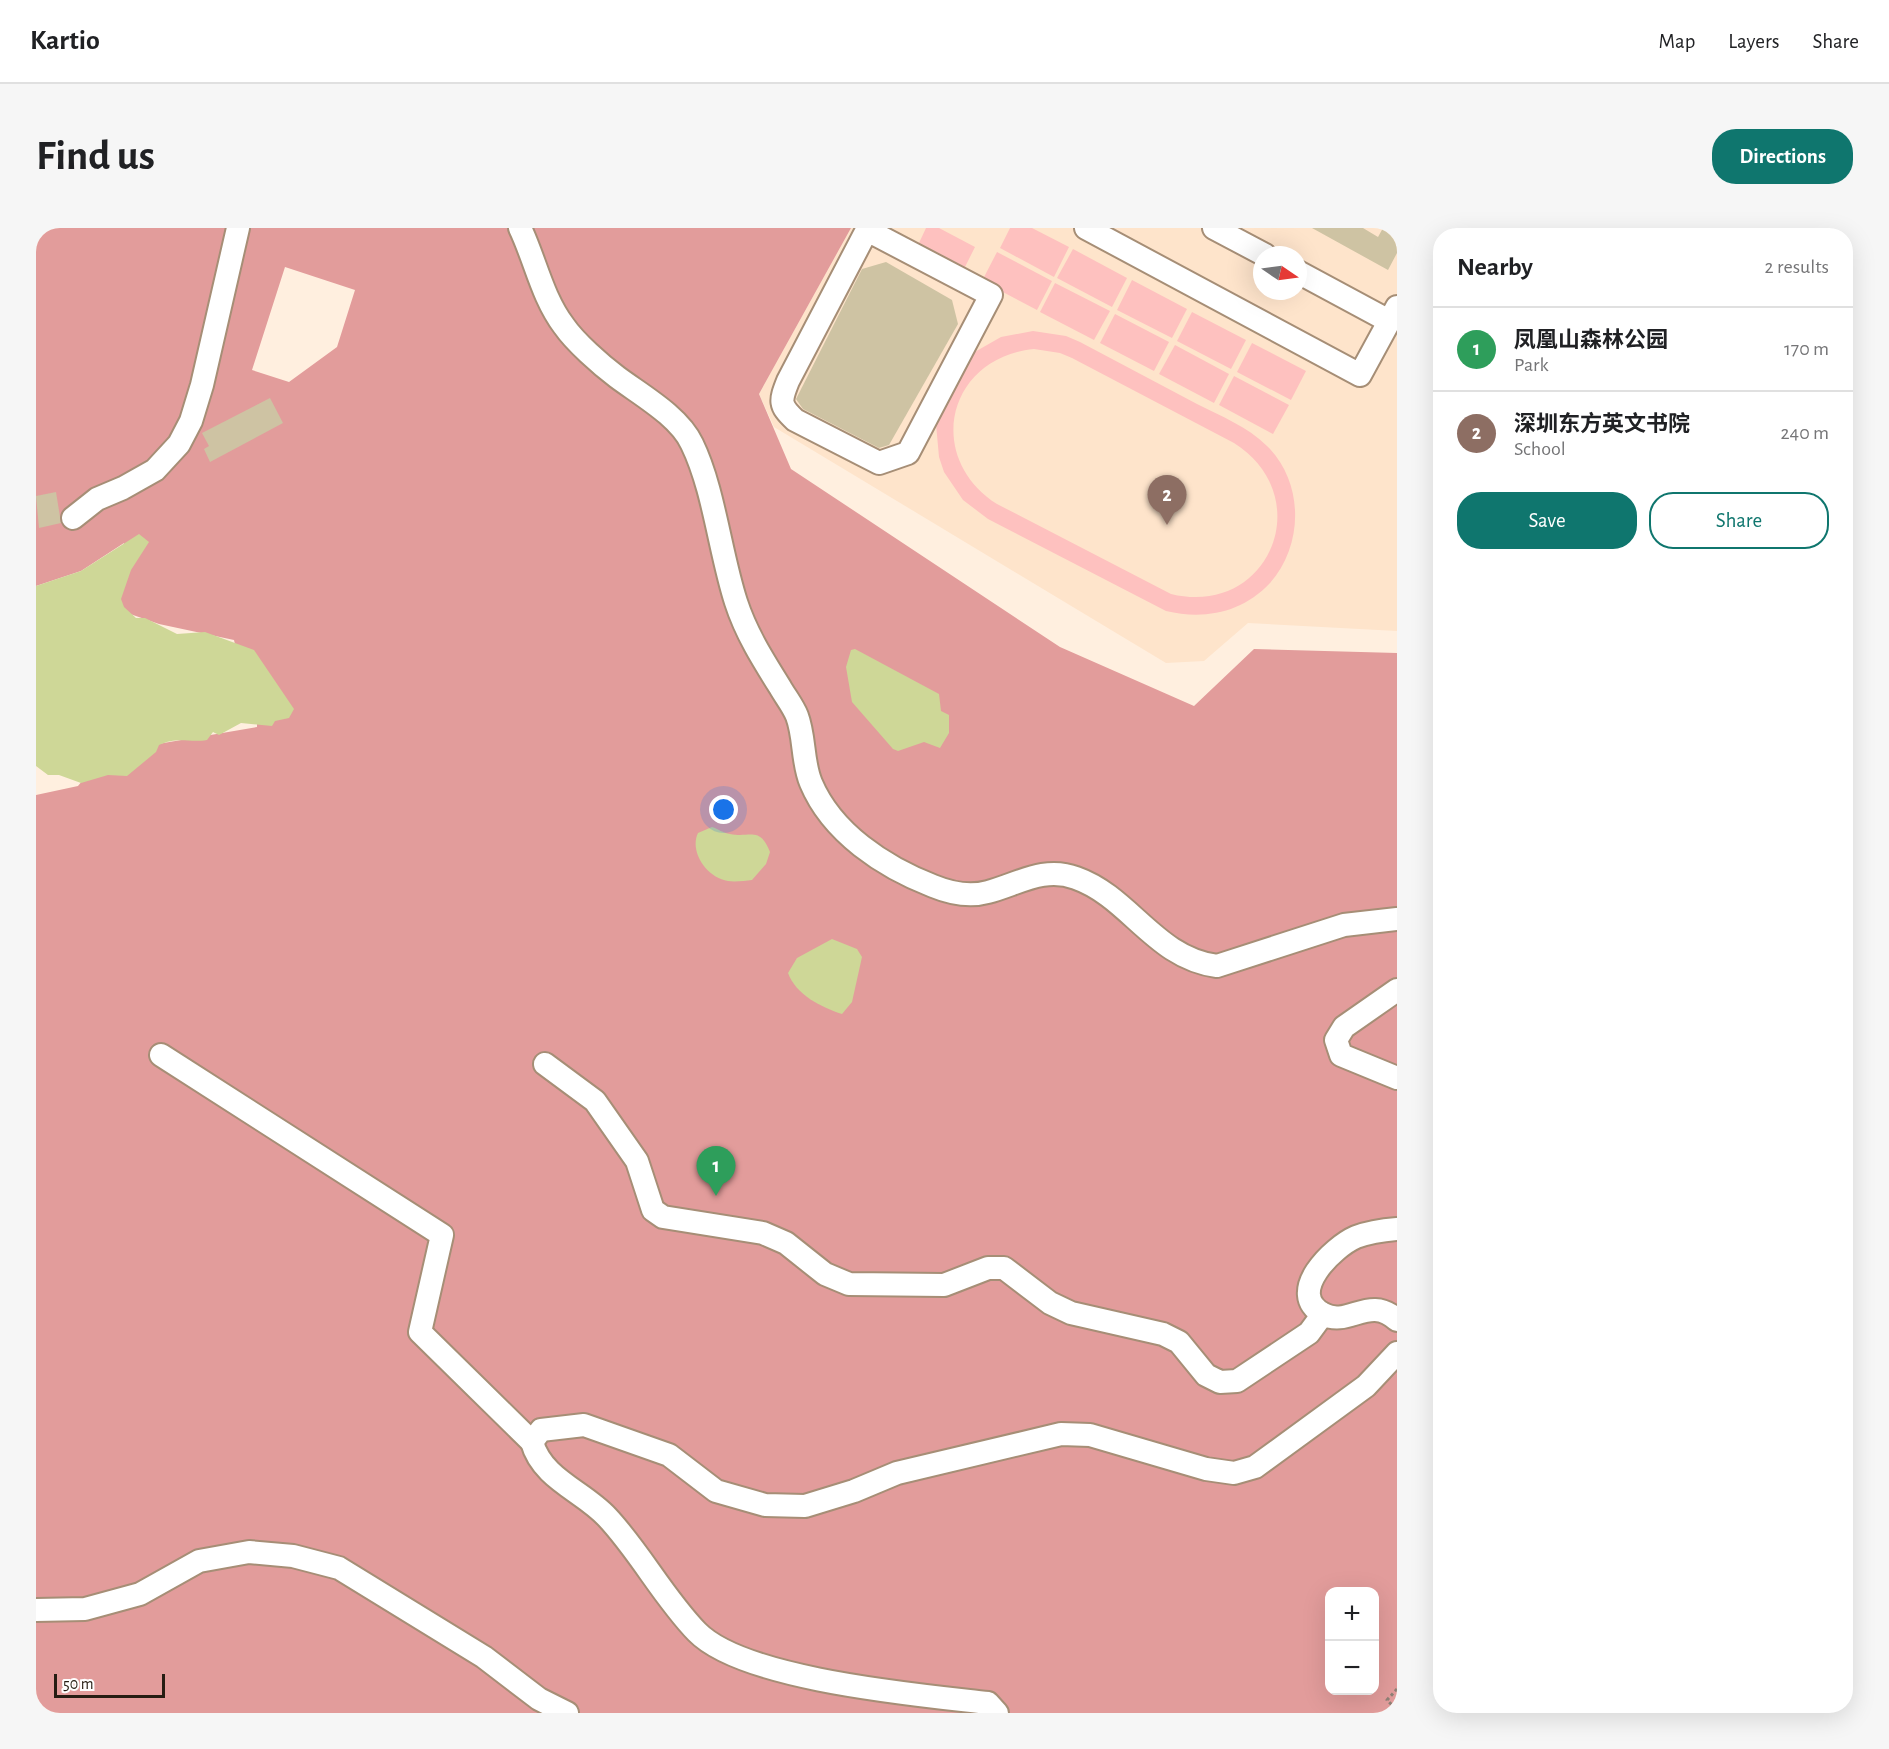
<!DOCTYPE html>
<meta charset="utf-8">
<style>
body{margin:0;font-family:"Alegreya Sans","Noto Sans SC",sans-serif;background:#f6f6f6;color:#202124}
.controls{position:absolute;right:18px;bottom:18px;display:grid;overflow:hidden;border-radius:12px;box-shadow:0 6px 24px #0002}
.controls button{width:54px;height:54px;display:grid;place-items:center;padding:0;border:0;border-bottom:2px solid #e0e0e0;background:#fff;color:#202124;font:30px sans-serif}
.compass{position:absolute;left:1217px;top:18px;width:54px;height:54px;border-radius:50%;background:#fff;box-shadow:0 6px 24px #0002;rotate:103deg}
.scale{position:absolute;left:18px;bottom:15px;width:111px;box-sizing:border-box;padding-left:6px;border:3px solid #261d13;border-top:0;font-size:16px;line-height:21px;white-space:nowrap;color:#261d13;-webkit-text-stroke:4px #fff;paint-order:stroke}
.you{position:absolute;left:688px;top:582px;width:21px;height:21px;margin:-15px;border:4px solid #fff;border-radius:50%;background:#1a73e8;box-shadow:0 0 0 9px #1a73e833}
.badge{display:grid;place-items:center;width:39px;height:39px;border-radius:50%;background:#0f766e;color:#fff;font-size:20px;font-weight:700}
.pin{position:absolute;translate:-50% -50px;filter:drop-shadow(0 2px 3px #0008)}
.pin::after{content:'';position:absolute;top:32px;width:21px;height:18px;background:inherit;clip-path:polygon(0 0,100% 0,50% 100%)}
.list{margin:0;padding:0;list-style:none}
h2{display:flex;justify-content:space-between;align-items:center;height:78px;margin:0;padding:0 24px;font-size:26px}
h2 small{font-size:20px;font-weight:400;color:#757577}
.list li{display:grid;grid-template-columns:39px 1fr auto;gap:18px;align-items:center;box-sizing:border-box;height:84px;padding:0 24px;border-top:2px solid #e0e0e0}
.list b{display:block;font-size:22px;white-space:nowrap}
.list p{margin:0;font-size:20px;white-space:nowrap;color:#757577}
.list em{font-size:20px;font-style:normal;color:#757577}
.actions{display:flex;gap:12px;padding:18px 24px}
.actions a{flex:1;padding:14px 0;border:2px solid #0f766e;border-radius:24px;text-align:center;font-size:21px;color:#0f766e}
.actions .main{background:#0f766e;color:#fff}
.map{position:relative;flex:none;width:1361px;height:1485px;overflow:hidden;border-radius:24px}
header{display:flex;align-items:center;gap:36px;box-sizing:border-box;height:84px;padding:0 30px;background:#fff;border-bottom:2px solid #e0e0e0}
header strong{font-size:28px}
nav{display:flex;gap:33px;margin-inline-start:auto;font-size:21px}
.intro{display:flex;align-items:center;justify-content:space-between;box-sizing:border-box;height:144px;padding:0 36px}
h1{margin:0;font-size:42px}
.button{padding:15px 27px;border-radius:24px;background:#0f766e;color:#fff;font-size:21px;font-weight:700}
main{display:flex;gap:36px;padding:0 36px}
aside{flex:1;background:#fff;border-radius:24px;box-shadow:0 6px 24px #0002}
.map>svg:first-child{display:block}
.built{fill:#fee4cb;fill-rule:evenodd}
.green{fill:#fec1bf;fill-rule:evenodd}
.forest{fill:#e29c9b;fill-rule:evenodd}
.water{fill:#ced797}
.building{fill:#cec3a3}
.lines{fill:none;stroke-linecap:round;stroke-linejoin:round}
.minor-casing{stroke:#a68e76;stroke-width:26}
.path{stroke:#8e8175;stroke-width:3;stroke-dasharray:3 3;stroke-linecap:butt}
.minor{stroke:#fff;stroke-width:22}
</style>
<header>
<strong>Kartio</strong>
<nav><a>Map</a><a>Layers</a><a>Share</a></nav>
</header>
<div class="intro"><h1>Find us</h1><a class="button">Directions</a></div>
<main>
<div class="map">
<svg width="1361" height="1485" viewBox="0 0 1361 1485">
<rect width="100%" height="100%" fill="#ffefdf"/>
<path class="built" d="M815,0H1361V403L1212,395L1168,433L1130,435L738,199L723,166ZM1226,27H1262V63H1226Z"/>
<g class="green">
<polygon points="890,0 903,0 939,19 929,39 883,15"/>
<polygon points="974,0 996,0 1033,19 1018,49 964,20"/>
<polygon points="1037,21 1091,50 1076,79 1021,50"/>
<polygon points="961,24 1016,53 1001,82 946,53"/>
<polygon points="1096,52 1151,81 1136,110 1081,82"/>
<polygon points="1019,55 1074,83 1058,112 1004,84"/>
<polygon points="1156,84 1210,112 1195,141 1141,113"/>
<polygon points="1079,86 1133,114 1118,143 1064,115"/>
<path d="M997,103L1030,108L1044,114C1083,135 1122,155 1161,176C1185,188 1212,199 1231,218C1268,254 1268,317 1234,355C1206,385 1168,392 1130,383L952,291L927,272L908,244L903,229L900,196L937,125L965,109ZM998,121L1024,125L1036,130L1198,215C1283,269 1233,390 1135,366L961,276C888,229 911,130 998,121Z"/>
<polygon points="1216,115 1270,143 1255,172 1201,144"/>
<polygon points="1139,117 1193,146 1178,175 1123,146"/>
<polygon points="1198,148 1253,177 1237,206 1183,177"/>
</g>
<path class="forest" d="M0,0H815L723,166L755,241L1024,419L1158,478L1218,421L1361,425V1485H0V567L42,558L69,525L221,499V454L205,442L198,412L123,396L74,379L88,315L45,343L0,358ZM249,39L319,62L301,119L253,154L216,142ZM1294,1364H1338V1462H1294Z"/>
<g class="water">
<path d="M103,306L113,314L95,342L85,371L88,379L100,390H109L141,406L169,404L218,422L258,481L253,490L239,493L236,498L205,495L183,507L177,504L171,512C152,515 142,508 123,517L120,524L91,548L72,547L45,555L23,547H12L0,538V358L45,343Z"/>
<polygon points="819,421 903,466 905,483 913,487 913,505 904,520 888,514 862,523 857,521 816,474 810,439 815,422"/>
<path d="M676,599C682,601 687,605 694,606C714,610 724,598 734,624L730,636L716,652C709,653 698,654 692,653C671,650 653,624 662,605Z"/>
<path d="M796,711L821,721L826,729L816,774L806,786C785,779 760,767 752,745L761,730Z"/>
</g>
<g class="building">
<polygon points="1276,0 1327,0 1342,9 1347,0 1361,0 1361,25 1352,42"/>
<polygon points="850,34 916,72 922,96 853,217 843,220 767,181 760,171 826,41"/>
<polygon points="234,170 247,195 174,234 168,221 173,218 166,205"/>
<polygon points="20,264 25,295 3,300 0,268"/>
</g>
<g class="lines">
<defs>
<g id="minor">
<path d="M484,0C499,31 506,69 528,98C539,114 565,137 581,149C605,167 643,188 656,216C678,261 684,325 700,374C710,405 727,432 744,459C749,468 757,478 761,488C769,509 766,534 775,555C796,605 848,639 897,658C914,665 934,669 952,664C982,656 1008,638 1040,650C1094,669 1119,730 1181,738L1308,697L1361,691"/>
<polyline points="1050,0 1324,147 1361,79"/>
<polyline points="1178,0 1229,27"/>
<path d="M831,2L955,67L872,225L843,235L759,192C743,177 744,173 752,153L832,0"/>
<polyline points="1262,44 1353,93"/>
<polyline points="37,290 61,271 87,260 119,242 143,216 155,193 166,157 202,0"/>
<polyline points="1361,762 1308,799 1300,812 1305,827 1361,850"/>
<polyline points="125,827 406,1007 384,1104 496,1214"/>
<polyline points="509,836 559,873 601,933 617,982 627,989 727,1005 750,1015 789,1046 813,1056 908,1057 952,1040 968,1040 1014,1075 1035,1085 1127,1106 1143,1114 1170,1147 1184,1154 1201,1153 1273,1105 1287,1086"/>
<path d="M1361,1001C1349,1002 1331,1005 1320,1009C1297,1019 1249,1065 1287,1086C1313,1100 1333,1066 1361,1092"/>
<polyline points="0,1382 49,1381 104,1366 163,1333 213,1324 257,1328 303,1340 448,1429 503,1471 531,1485"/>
<path d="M961,1485L952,1475C883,1467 708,1452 661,1404C627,1369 604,1324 571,1289C547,1263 506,1251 496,1214L505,1202L548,1197L633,1227L680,1263L729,1277L769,1278L818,1263L861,1245L1025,1206L1054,1207L1170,1241L1198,1245L1219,1239L1330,1158L1361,1125"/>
</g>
</defs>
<use href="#minor" class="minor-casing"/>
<polyline class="path" points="1361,1461 1351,1472 1361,1482"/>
<use href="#minor" class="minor"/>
</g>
</svg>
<div class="controls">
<button>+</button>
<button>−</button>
</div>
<svg class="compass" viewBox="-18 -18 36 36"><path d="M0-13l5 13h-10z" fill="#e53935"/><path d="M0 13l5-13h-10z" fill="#757577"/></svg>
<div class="scale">50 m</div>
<div class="you"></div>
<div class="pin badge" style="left:680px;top:968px;background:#2e9e5b">1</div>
<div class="pin badge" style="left:1131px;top:297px;background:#8d6e63">2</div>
</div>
<aside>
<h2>Nearby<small>2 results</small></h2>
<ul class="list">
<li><span class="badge" style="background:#2e9e5b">1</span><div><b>凤凰山森林公园</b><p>Park</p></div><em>170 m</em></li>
<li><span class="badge" style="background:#8d6e63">2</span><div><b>深圳东方英文书院</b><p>School</p></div><em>240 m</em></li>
</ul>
<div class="actions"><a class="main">Save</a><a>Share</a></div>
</aside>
</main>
